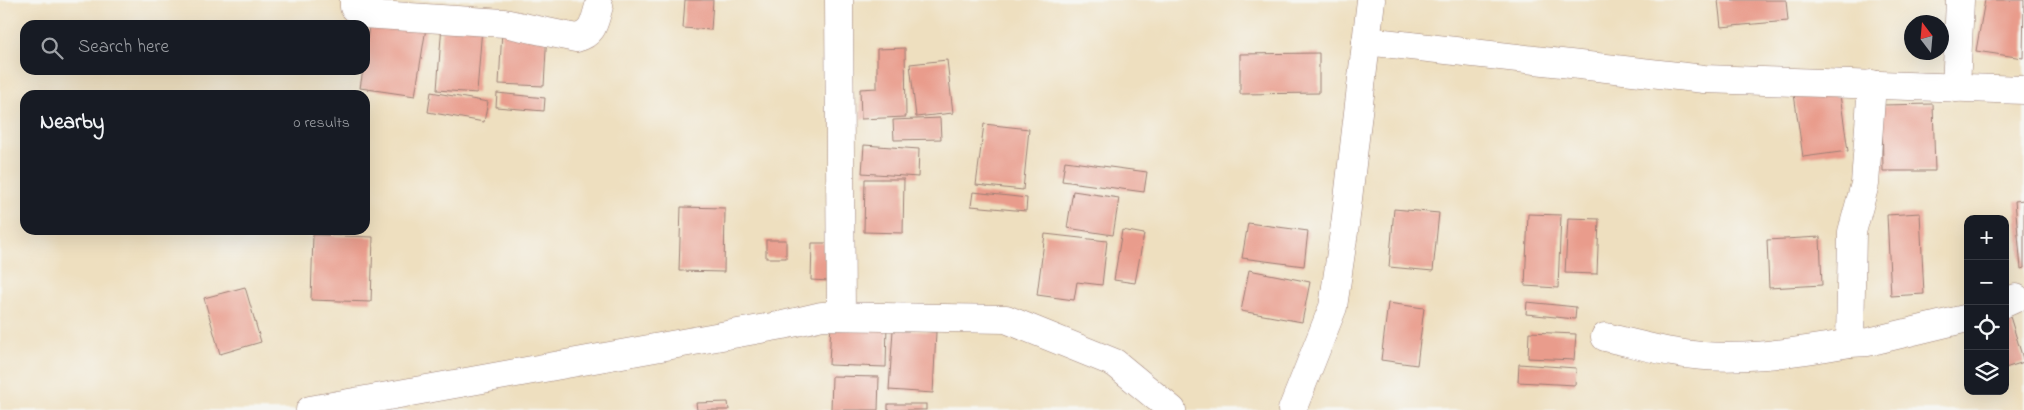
<!DOCTYPE html>
<meta charset="utf-8">
<style>
body{margin:0;font-family:"Indie Flower",sans-serif;background:#242831;color:#f1f3f6}
.controls{position:absolute;right:15px;bottom:15px;display:grid;overflow:hidden;border-radius:10px;box-shadow:0 5px 20px #0002}
.controls button{width:45px;height:45px;display:grid;place-items:center;padding:0;border:0;border-bottom:1px solid #363941;background:#171b24;color:#f1f3f6;font:25px sans-serif}
.compass{position:absolute;left:1904px;top:15px;width:45px;height:45px;border-radius:50%;background:#171b24;box-shadow:0 5px 20px #0002;rotate:344deg}
.list{margin:0;padding:0;list-style:none}
h2{display:flex;justify-content:space-between;align-items:center;height:65px;margin:0;padding:0 20px;font-size:21px}
h2 small{font-size:16px;font-weight:400;color:#9ea1a6}
.icon{flex:none;width:28px;height:28px;fill:none;stroke:currentColor;stroke-width:2;stroke-linecap:round;stroke-linejoin:round}
.map{position:relative;flex:none;width:2024px;height:410px;overflow:hidden}
.search{position:absolute;background:#171b24;box-shadow:0 5px 20px #0002;left:20px;top:20px;width:350px;height:55px;display:flex;align-items:center;gap:12px;box-sizing:border-box;padding:0 18px;border-radius:15px;color:#9ea1a6;font-size:19px}
.panel{position:absolute;background:#171b24;box-shadow:0 5px 20px #0002;left:20px;top:90px;width:350px;height:145px;border-radius:15px}
.map>svg:first-child{display:block}
.building{fill:#e99c8c}
.lines{fill:none;stroke-linecap:round;stroke-linejoin:round}
.street-casing{stroke:#9c7f75;stroke-width:29}
.street{stroke:#fff;stroke-width:28}
</style>
<div class="map">
<svg width="2024" height="410" viewBox="0 0 2024 410">
<rect width="100%" height="100%" fill="#f6f6f2"/>
<filter id="ink" filterUnits="userSpaceOnUse"><feTurbulence type="fractalNoise" baseFrequency=".02" numOctaves="2"/><feDisplacementMap in="SourceGraphic" scale="10" xChannelSelector="R" yChannelSelector="G"/><feConvolveMatrix kernelMatrix="1 2 1 2 8 2 1 2 1" color-interpolation-filters="sRGB"/></filter>
<filter id="wash" filterUnits="userSpaceOnUse"><feTurbulence type="fractalNoise" baseFrequency=".0096" numOctaves="4" result="noise"/><feDisplacementMap in="SourceGraphic" scale="20" xChannelSelector="R" yChannelSelector="G"/><feGaussianBlur stdDeviation="1.12" result="paint"/><feColorMatrix in="noise" values="0 0 0 0 0 0 0 0 0 0 0 0 0 0 0 0 0 1.4 0 .05"/><feComposite in="paint" operator="in"/></filter>
<g filter="url(#wash)">
<rect width="100%" height="100%" fill="#eedfbf"/>
<g id="blocks">
<g class="building">
<polygon points="685,0 713,0 711,30 683,28"/>
<polygon points="1718,0 1786,0 1788,21 1721,27"/>
<polygon points="1985,0 2024,0 2023,58 1976,51"/>
<polygon points="370,20 426,28 415,96 360,88 363,70 365,70 365,55"/>
<polygon points="442,24 482,27 477,93 437,90"/>
<polygon points="502,30 547,32 544,86 499,84"/>
<polygon points="905,48 906,117 861,119 860,89 877,88 877,49"/>
<polygon points="1319,53 1319,93 1240,94 1240,54"/>
<polygon points="947,60 953,113 916,117 910,64"/>
<polygon points="1839,88 1848,151 1803,157 1794,94"/>
<polygon points="431,92 488,102 484,122 428,112"/>
<polygon points="497,93 545,98 544,111 496,107"/>
<polygon points="1933,104 1935,171 1883,171 1882,105"/>
<polygon points="940,118 941,139 894,140 893,120"/>
<polygon points="984,124 1029,129 1023,190 976,185"/>
<polygon points="864,145 919,149 918,177 862,173"/>
<polygon points="1065,161 1147,172 1144,192 1062,181"/>
<polygon points="865,179 904,179 903,233 864,232"/>
<polygon points="1073,191 1119,198 1113,235 1067,228"/>
<polygon points="973,192 1027,198 1026,211 971,206"/>
<polygon points="2024,200 2024,268 2021,269 2015,201"/>
<polygon points="681,207 725,208 724,272 679,271"/>
<polygon points="1394,209 1439,213 1433,271 1389,267"/>
<polygon points="1920,213 1924,294 1891,296 1887,215"/>
<polygon points="1528,214 1561,215 1558,288 1525,286"/>
<polygon points="1568,218 1599,219 1597,274 1565,273"/>
<polygon points="1248,223 1308,231 1304,266 1242,258"/>
<polygon points="1122,230 1144,234 1135,283 1114,280"/>
<polygon points="1045,234 1107,241 1102,285 1077,282 1074,300 1037,295"/>
<polygon points="313,235 373,237 371,302 311,300"/>
<polygon points="1820,237 1822,285 1769,288 1767,240"/>
<rect x="766" y="240" width="20" height="18"/>
<polygon points="812,243 831,243 830,281 811,280"/>
<polygon points="1249,270 1310,282 1302,322 1241,311"/>
<polygon points="245,287 261,342 220,354 204,298"/>
<polygon points="1527,302 1576,307 1575,319 1526,314"/>
<polygon points="1388,303 1424,308 1417,365 1381,360"/>
<polygon points="2008,310 2024,362 2005,368 2005,311"/>
<polygon points="831,322 887,323 886,367 829,365"/>
<polygon points="893,330 936,332 933,393 889,390"/>
<polygon points="1529,332 1576,334 1574,360 1528,358"/>
<polygon points="1519,364 1576,368 1575,385 1518,382"/>
<polygon points="832,376 879,377 878,410 831,410"/>
<polygon points="728,402 729,410 697,410 696,403"/>
<rect x="888" y="404" width="38" height="6"/>
</g>
</g>
</g>
<g filter="url(#ink)">
<use href="#blocks" fill-opacity="0" stroke="#9c7f75" stroke-width="1"/>
<g class="lines">
<defs>
<g id="street">
<path d="M354,0V7L362,14L504,23L576,38C594,34 594,22 599,6"/>
<polyline points="839,0 841,316"/>
<polyline points="1366,41 1704,79 2024,90"/>
<polyline points="1872,84 1865,184 1852,232 1850,343 1868,342 1968,318"/>
<polyline points="1956,88 1960,0"/>
<polyline points="2005,303 2016,298"/>
<path d="M1605,337C1628,342 1650,348 1672,352C1731,363 1792,353 1850,343"/>
<polyline points="310,410 783,325 822,316 1006,319 1115,363 1172,410"/>
<polyline points="1292,410 1333,307 1345,225 1371,0"/>
</g>
</defs>
<use href="#street" class="street-casing"/>
<use href="#street" class="street"/>
</g>
</g>
</svg>
<div class="controls">
<button>+</button>
<button>−</button>
<button><svg class="icon" aria-label="locate" viewBox="0 0 24 24"><circle cx="12" cy="12" r="6"/><path d="M12 2v4M12 18v4M2 12h4M18 12h4"/></svg></button>
<button><svg class="icon" aria-label="layers" viewBox="0 0 24 24"><path d="M12 4l9 5-9 5-9-5zM3 14l9 5 9-5"/></svg></button>
</div>
<svg class="compass" viewBox="-18 -18 36 36"><path d="M0-13l5 13h-10z" fill="#e53935"/><path d="M0 13l5-13h-10z" fill="#9ea1a6"/></svg>
<div class="search"><svg class="icon" aria-label="search" viewBox="0 0 24 24"><circle cx="10" cy="10" r="6"/><path d="M15 15l6 6"/></svg>Search here</div>
<section class="panel">
<h2>Nearby<small>0 results</small></h2>
<ul class="list">
</ul>
</section>
</div>
